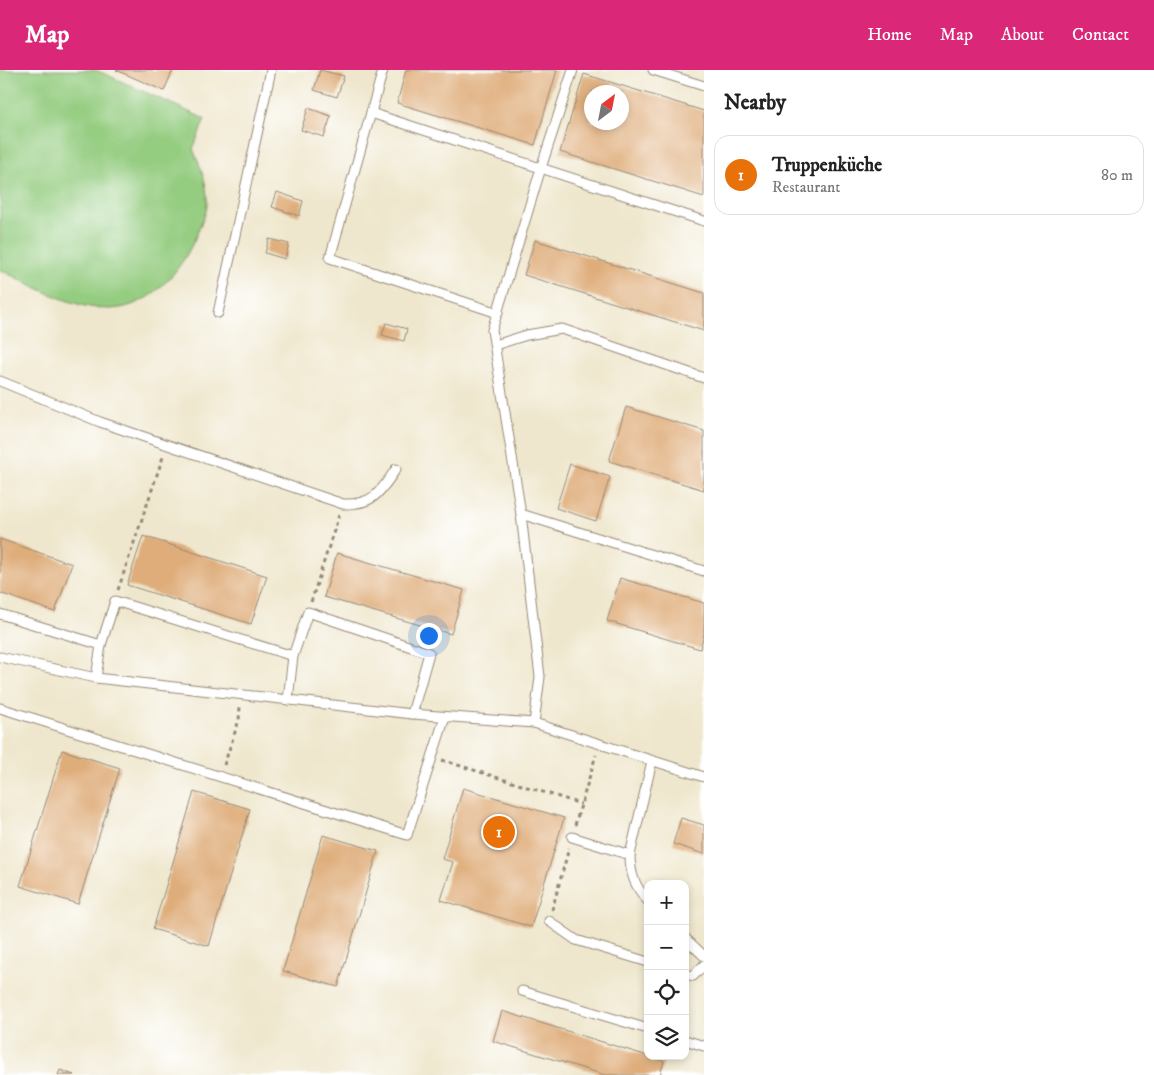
<!DOCTYPE html>
<meta charset="utf-8">
<style>
body{margin:0;font-family:"IM FELL DW Pica",serif;background:#f6f6f6;color:#222}
.controls{position:absolute;right:15px;bottom:15px;display:grid;overflow:hidden;border-radius:10px;box-shadow:0 2px 8px #0003}
.controls button{width:45px;height:45px;display:grid;place-items:center;padding:0;border:0;border-bottom:1px solid #e0e0e0;background:#fff;color:#222;font:25px sans-serif}
.compass{position:absolute;left:584px;top:15px;width:45px;height:45px;border-radius:50%;background:#fff;box-shadow:0 2px 8px #0003;rotate:32deg}
.you{position:absolute;left:428px;top:565px;width:18px;height:18px;margin:-12px;border:4px solid #fff;border-radius:50%;background:#1a73e8;box-shadow:0 0 0 8px #1a73e833}
.badge{display:grid;place-items:center;width:32px;height:32px;border-radius:50%;background:#db2777;color:#fff;font-size:16px;font-weight:700}
.pin{position:absolute;translate:-50% -50%;border:2px solid #fff;box-shadow:0 1px 5px #0006}
.list{margin:0;padding:0;list-style:none}
h2{display:flex;justify-content:space-between;align-items:center;height:65px;margin:0;padding:0 20px;font-size:21px}
h2 small{font-size:16px;font-weight:400;color:#767676}
.list li{display:grid;grid-template-columns:32px 1fr auto;gap:15px;align-items:center;box-sizing:border-box;height:80px;margin:0 10px 10px;padding:0 10px;border:1px solid #e0e0e0;border-radius:15px}
.list b{display:block;font-size:19px;white-space:nowrap}
.list p{margin:0;font-size:16px;white-space:nowrap;color:#767676}
.list em{font-size:16px;font-style:normal;color:#767676}
.icon{flex:none;width:28px;height:28px;fill:none;stroke:currentColor;stroke-width:2;stroke-linecap:round;stroke-linejoin:round}
.map{position:relative;flex:none;width:704px;height:1005px;overflow:hidden}
header{display:flex;align-items:center;gap:30px;box-sizing:border-box;height:70px;padding:0 25px;background:#db2777;color:#fff}
header strong{font-size:24px}
nav{display:flex;gap:28px;margin-inline-start:auto;font-size:18px}
main{display:flex}
aside{flex:1;background:#fff}
.map>svg:first-child{display:block}
.green{fill:#94cc80;stroke:#687b4f}
.building{fill:#dfad7a;fill-rule:evenodd}
.lines{fill:none;stroke-linecap:round;stroke-linejoin:round}
.service-casing{stroke:#958876;stroke-width:11}
.path{stroke:#958876;stroke-width:3;stroke-dasharray:4 4;stroke-linecap:butt}
.service{stroke:#fff;stroke-width:9}
</style>
<header>
<strong>Map</strong>
<nav><a>Home</a><a>Map</a><a>About</a><a>Contact</a></nav>
</header>
<main>
<div class="map">
<svg width="704" height="1005" viewBox="0 0 704 1005">
<rect width="100%" height="100%" fill="#fff"/>
<filter id="ink" filterUnits="userSpaceOnUse"><feTurbulence type="fractalNoise" baseFrequency=".02" numOctaves="2"/><feDisplacementMap in="SourceGraphic" scale="10" xChannelSelector="R" yChannelSelector="G"/><feConvolveMatrix kernelMatrix="1 2 1 2 8 2 1 2 1" color-interpolation-filters="sRGB"/></filter>
<filter id="wash" filterUnits="userSpaceOnUse"><feTurbulence type="fractalNoise" baseFrequency=".0096" numOctaves="4" result="noise"/><feDisplacementMap in="SourceGraphic" scale="20" xChannelSelector="R" yChannelSelector="G"/><feGaussianBlur stdDeviation="1.12" result="paint"/><feColorMatrix in="noise" values="0 0 0 0 0 0 0 0 0 0 0 0 0 0 0 0 0 1.4 0 .05"/><feComposite in="paint" operator="in"/></filter>
<g filter="url(#wash)">
<rect width="100%" height="100%" fill="#efe7cd"/>
<path class="green" d="M0,0H96L205,49L193,79C201,98 208,114 207,134C207,141 203,149 200,156C187,193 155,238 110,239C72,239 35,216 0,200Z"/>
<g id="blocks">
<g class="building">
<polygon points="116,0 173,0 164,21"/>
<polygon points="320,0 344,6 337,27 314,20"/>
<polygon points="406,0 557,0 535,75 397,33"/>
<path d="M584,4L704,41V127L560,82ZM592,22H622V52H592Z"/>
<polygon points="308,38 331,46 324,67 301,60"/>
<polygon points="277,122 303,131 299,146 272,137"/>
<polygon points="269,169 289,174 285,189 265,183"/>
<polygon points="535,170 704,223 704,261 524,205"/>
<polygon points="386,253 407,259 404,271 382,265"/>
<polygon points="626,337 704,361 704,420 609,391"/>
<polygon points="570,394 610,407 596,451 556,438"/>
<polygon points="143,466 267,506 251,554 127,515"/>
<polygon points="0,469 72,494 55,542 0,523"/>
<polygon points="337,483 464,520 451,564 324,527"/>
<polygon points="620,508 704,533 704,564 700,579 607,551"/>
<polygon points="62,680 120,698 78,834 20,816"/>
<polygon points="463,718 564,748 531,857 441,830 453,792 442,789"/>
<polygon points="194,722 250,739 209,876 153,859"/>
<polygon points="681,748 704,755 704,784 673,774"/>
<polygon points="323,765 378,781 338,917 283,901"/>
<polygon points="502,941 664,991 660,1005 605,1005 493,971"/>
<polygon points="60,1000 74,1005 58,1005"/>
</g>
</g>
</g>
<g filter="url(#ink)">
<use href="#blocks" fill-opacity="0" stroke="#958876" stroke-width="1"/>
<g class="lines">
<defs>
<g id="service">
<polyline points="383,0 330,188 498,243"/>
<polyline points="653,0 704,16"/>
<polyline points="371,43 704,151"/>
<polyline points="218,243 271,0"/>
<polyline points="495,275 527,265 562,259 704,308"/>
<path d="M0,311L100,352L343,434C374,435 380,422 396,399"/>
<polyline points="521,444 704,501"/>
<polyline points="0,544 101,575 115,531 293,586 308,542 429,583 412,644"/>
<polyline points="0,587 96,608 412,644 534,653 704,707"/>
<polyline points="96,608 101,575"/>
<polyline points="288,630 293,586"/>
<polyline points="0,638 407,765 445,647"/>
<polyline points="534,653 540,607 521,444 492,260 541,98 573,0"/>
<polyline points="572,767 630,785"/>
<path d="M648,831C635,817 630,804 630,785L652,691"/>
<polyline points="549,851 576,870 648,892"/>
<polyline points="685,868 704,886"/>
<polyline points="685,904 693,906 704,895"/>
<polyline points="522,921 648,959"/>
<polyline points="685,970 704,976"/>
</g>
</defs>
<use href="#service" class="service-casing"/>
<g class="path">
<polyline points="118,520 164,384"/>
<polyline points="311,532 339,445"/>
<polyline points="442,690 581,734"/>
<polyline points="224,695 239,650 240,637"/>
<polyline points="575,755 596,685"/>
<polyline points="552,840 569,778"/>
</g>
<use href="#service" class="service"/>
</g>
</g>
</svg>
<div class="controls">
<button>+</button>
<button>−</button>
<button><svg class="icon" aria-label="locate" viewBox="0 0 24 24"><circle cx="12" cy="12" r="6"/><path d="M12 2v4M12 18v4M2 12h4M18 12h4"/></svg></button>
<button><svg class="icon" aria-label="layers" viewBox="0 0 24 24"><path d="M12 4l9 5-9 5-9-5zM3 14l9 5 9-5"/></svg></button>
</div>
<svg class="compass" viewBox="-18 -18 36 36"><path d="M0-13l5 13h-10z" fill="#e53935"/><path d="M0 13l5-13h-10z" fill="#767676"/></svg>
<div class="you"></div>
<div class="pin badge" style="left:499px;top:762px;background:#e8710a">1</div>
</div>
<aside>
<h2>Nearby<small></small></h2>
<ul class="list">
<li><span class="badge" style="background:#e8710a">1</span><div><b>Truppenküche</b><p>Restaurant</p></div><em>80 m</em></li>
</ul>
</aside>
</main>
